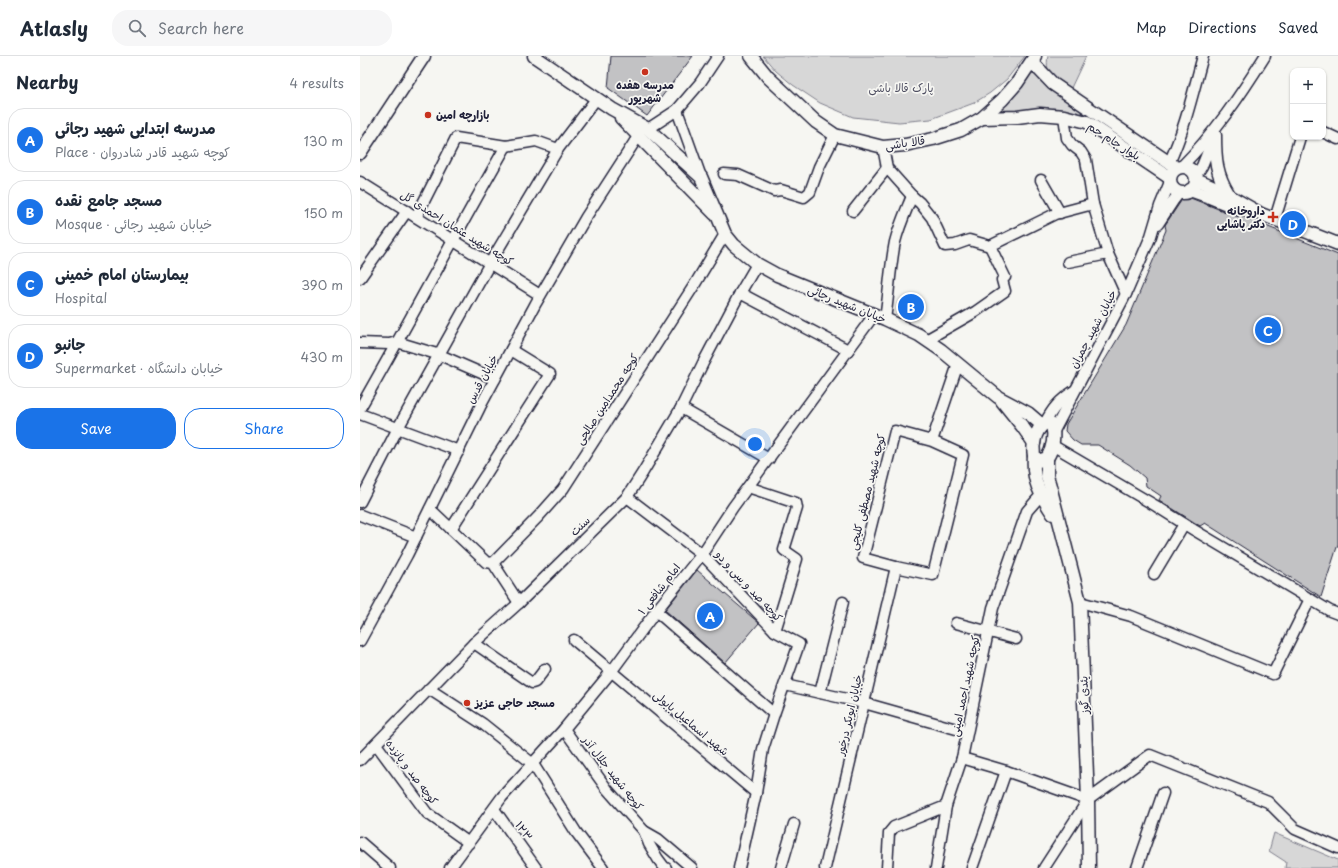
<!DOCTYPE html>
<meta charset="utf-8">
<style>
body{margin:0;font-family:"Playpen Sans","Playpen Sans Arabic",sans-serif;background:#f6f6f7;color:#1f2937}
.controls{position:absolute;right:12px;top:12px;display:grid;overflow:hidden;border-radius:8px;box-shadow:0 1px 3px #0004}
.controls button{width:36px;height:36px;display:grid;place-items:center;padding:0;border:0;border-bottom:1px solid #e0e1e3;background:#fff;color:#1f2937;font:20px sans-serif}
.you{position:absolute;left:395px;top:388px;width:14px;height:14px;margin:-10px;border:3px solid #fff;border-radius:50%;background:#1a73e8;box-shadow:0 0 0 6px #1a73e833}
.badge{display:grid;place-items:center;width:26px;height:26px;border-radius:50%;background:#1a73e8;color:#fff;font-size:13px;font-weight:700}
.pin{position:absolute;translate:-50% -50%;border:2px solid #fff;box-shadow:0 1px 4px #0006}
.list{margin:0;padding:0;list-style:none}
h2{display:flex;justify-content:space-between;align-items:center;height:52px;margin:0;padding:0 16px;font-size:17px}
h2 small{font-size:13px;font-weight:400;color:#747a83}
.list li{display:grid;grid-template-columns:26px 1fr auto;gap:12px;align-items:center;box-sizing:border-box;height:64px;margin:0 8px 8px;padding:0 8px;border:1px solid #e0e1e3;border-radius:16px}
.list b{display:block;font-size:15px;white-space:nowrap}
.list p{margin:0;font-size:13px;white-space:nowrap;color:#747a83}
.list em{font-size:13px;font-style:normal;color:#747a83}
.actions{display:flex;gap:8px;padding:12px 16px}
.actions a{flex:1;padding:9px 0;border:1px solid #1a73e8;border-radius:16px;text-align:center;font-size:14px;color:#1a73e8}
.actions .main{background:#1a73e8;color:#fff}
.icon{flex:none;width:22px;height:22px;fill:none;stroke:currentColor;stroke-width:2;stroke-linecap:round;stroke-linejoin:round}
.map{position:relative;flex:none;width:978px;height:812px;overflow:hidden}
header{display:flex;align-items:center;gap:24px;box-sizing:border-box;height:56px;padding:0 20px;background:#fff;border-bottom:1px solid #e0e1e3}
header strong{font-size:19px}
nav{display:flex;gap:22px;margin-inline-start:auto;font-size:14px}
.search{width:280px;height:36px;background:#f6f6f7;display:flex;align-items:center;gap:10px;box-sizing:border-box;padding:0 14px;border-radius:16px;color:#747a83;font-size:15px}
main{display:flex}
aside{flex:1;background:#fff}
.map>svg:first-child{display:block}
.green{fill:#d7d7d7;stroke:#7c7c89}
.building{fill:#c2c2c4;stroke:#22223b}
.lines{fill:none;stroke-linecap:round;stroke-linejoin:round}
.minor-casing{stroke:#22223b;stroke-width:13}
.major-casing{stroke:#22223b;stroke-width:15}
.minor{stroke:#f6f6f2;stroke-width:10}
.major{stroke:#f6f6f2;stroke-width:12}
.poi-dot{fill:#c8321e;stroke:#f6f6f2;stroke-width:1.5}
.labels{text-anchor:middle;stroke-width:3.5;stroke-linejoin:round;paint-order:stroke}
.poi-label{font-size:11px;font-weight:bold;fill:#22223b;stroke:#f6f6f2;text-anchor:start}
.park-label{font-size:11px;fill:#4f4f62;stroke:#f6f6f2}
.street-label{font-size:11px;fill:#22223b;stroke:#f6f6f2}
</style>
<header>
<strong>Atlasly</strong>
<div class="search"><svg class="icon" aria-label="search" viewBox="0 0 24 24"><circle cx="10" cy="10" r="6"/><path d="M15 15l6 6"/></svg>Search here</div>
<nav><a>Map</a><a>Directions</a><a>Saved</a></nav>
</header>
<main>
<aside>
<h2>Nearby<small>4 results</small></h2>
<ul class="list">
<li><span class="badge">A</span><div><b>مدرسه ابتدایی شهید رجائی</b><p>Place · کوچه شهید قادر شادروان</p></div><em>130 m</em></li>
<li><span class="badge">B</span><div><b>مسجد جامع نقده</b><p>Mosque · خیابان شهید رجائی</p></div><em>150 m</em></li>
<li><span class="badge">C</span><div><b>بیمارستان امام خمینی</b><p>Hospital</p></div><em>390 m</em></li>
<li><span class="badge">D</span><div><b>جانبو</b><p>Supermarket · خیابان دانشگاه</p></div><em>430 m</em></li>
</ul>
<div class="actions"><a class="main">Save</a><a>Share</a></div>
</aside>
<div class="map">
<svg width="978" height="812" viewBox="0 0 978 812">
<rect width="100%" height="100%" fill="#f6f6f2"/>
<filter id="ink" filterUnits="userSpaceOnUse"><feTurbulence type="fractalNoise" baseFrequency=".025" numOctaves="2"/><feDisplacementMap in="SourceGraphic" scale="8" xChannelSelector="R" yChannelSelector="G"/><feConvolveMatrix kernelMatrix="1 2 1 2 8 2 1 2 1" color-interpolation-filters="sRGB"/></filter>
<g filter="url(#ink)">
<g class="green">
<polygon points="403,0 665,0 647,23 630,37 614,47 571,63 539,66 493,61 460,47 433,29 416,15"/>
<path d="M688,0H726L710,34C696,25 684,19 688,0Z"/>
<polygon points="672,6 732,55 727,66 704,60 622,62"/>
<polygon points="914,777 978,804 978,812 925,812 926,806 909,795"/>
</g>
<g class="building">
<polygon points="251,0 333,0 287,60 248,32"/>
<polygon points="828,141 876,160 881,160 978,199 978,488 961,541 845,467 840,470 799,444 801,440 786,430 785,422 770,409 738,389 721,389 713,384 705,375 706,368 766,269 806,174 805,169 823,142"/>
<polygon points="337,514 399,567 365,607 305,554"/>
</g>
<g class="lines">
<defs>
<g id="minor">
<polyline points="317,54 341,121"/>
<polyline points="704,60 707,82 712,89 721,96 726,104 733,148 748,198 766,238"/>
<polyline points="288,73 317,54 340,27 358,0"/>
<polyline points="963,76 978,83"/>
<polyline points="523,91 527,112 552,140 560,147 572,162 585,190 595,189 609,184 630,190 695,158 733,148"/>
<path d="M809,107C825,73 833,36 843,0"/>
<path d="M821,111C855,77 880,40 905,0"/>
<polyline points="364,118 378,119 414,135 421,134 444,141 450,136 459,111 475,79"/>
<polyline points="835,121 842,110 854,80"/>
<polyline points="681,124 700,157"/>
<polyline points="0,126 180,239"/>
<polyline points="493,155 527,112"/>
<polyline points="56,161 96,82 146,90 176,85 198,93"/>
<polyline points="915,163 940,81"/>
<polyline points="798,168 813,145 820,136"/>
<polyline points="708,206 748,198"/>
<polyline points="0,222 47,155"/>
<polyline points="380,237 488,294"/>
<path d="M525,263C529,238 530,211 535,186C539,170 546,155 552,140"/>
<polyline points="566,284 615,256 645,235 642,224 645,221 630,190"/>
<polyline points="0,287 29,288 37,286 80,299 135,323"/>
<path d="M0,352C50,265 96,177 146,90"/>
<polyline points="321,352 409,403"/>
<polyline points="0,358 99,395"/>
<path d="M685,367C693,352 699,345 714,335"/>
<polyline points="694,375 766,238 791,180 800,150 810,126"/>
<polyline points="572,385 535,375 503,502 536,511 573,519 603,399 572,385 598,308"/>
<polyline points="692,389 796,450 834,474 970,555 978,558"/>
<polyline points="388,431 436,447 437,452 424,494 437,503 415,575"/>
<polyline points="267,441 342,498 415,575 439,588 414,658 403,693 396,737 379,812"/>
<polyline points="0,446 38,372 130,207 198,93 236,43"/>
<polyline points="70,453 126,506 133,507 159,547"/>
<polyline points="0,459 56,481"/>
<polyline points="91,473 190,318 151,294"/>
<polyline points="133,507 179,460 203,433 335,228 365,178"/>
<polyline points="794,518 824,468"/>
<polyline points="720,546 771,560 913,618 950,543"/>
<polyline points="296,555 414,658"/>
<polyline points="596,567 656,583"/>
<polyline points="214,584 396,737"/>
<polyline points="0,585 47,499 120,351 176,247 226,161 279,79"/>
<polyline points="114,587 172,627 175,626 185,613"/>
<polyline points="425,629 504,647 607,676"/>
<polyline points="69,633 123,668 173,708 216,776 243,812"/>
<polyline points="460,637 483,546"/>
<polyline points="204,673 247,733 284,775 289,788 298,803 304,811 306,812"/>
<polyline points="16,688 67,757 109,787"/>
<polyline points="602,702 646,715 728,744"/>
<polyline points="0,704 114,587 159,547 267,441 283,416 321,352 343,307 380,237 397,208"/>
<polyline points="134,753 176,812"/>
<polyline points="284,775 298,783 332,812"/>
<polyline points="0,786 30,812"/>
<polyline points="90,812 142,741 204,673 251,616 296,555 342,498 373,451 514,259"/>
<polyline points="421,812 434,768"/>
<polyline points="465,812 536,511"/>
<polyline points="527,812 529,777 534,771 586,750"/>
<polyline points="576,812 586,750 602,702 633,552 667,455 681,439"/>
<polyline points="612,812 646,715"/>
<polyline points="684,812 728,744 790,699 908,746 935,773 978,792"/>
<polyline points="777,812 803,737"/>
</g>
<g id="major">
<polyline points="174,0 252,53 288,73 341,121 365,178 374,189 397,208 417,219 525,263 559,279 581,294 638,341 668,357 682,369"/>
<polyline points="391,0 408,21 456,66 475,79 523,91 545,89 573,83 601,74 622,62 642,44 657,27 675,0"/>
<polyline points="672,6 693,28 817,112"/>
<polyline points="261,62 355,158"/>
<polyline points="622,62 657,61 680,58 704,60 727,66 810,122"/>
<path d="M855,79C855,103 856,118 869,139"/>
<polyline points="0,97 64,0"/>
<circle cx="823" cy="124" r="13"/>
<polyline points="836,123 852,130 901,158 978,188"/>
<polyline points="830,134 847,140 879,153"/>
<polyline points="642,345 662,370 674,387"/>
<path d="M685,367H689L692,369C695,380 693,393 687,402L678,405L674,400C672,389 675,374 685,367Z"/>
<path d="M674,400C672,425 680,438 693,458"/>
<polyline points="687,402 687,420 690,430 720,546 728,744 729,812"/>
</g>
</defs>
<use href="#minor" class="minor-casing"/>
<use href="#major" class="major-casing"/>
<use href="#minor" class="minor"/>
<use href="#major" class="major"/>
</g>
</g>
<g class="poi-dot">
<circle cx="285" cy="16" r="4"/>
<circle cx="68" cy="59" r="4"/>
<path d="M911 155h4v4h4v4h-4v4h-4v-4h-4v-4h4z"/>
<circle cx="107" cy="647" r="4"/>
</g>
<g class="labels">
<g class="poi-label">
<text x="285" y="33" text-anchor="middle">مدرسه هفده<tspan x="285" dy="13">شهریور</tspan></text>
<text x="76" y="63">بازارچه امین</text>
<text x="905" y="159" text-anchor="end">داروخانه<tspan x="905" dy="13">دکتر پاشایی</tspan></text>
<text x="115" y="651">مسجد حاجی عزیز</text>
</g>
<g class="park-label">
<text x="541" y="36">پارک قالا باشی</text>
</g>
<g class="street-label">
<text transform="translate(754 85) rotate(33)" y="4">بلوار جام جم</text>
<text transform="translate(545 87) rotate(-8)" y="4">قالا باشی</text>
<text transform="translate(97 172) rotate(32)" y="4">کوچه شهید عثمان احمدی گل</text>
<text transform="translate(487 248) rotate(22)" y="4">خیابان شهید رجائی</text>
<text transform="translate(733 273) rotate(-62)" y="4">خیابان شهید چمران</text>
<text transform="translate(122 323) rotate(-62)" y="4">خیابان قدس</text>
<text transform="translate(247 343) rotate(-57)" y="4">کوچه محمدامین صالحی</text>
<text transform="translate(507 436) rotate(-76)" y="4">کوچه شهید مصطفی کلیجی</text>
<text transform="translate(220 470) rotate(-44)" y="4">سنت</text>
<text transform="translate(389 530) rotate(47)" y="4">کوچه صد و سی و دو</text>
<text transform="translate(299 533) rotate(-52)" y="4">امام شافعی ۱</text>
<text transform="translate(605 630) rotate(-78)" y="4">کوچه شهید احمد امینی</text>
<text transform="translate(724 639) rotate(-92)" y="4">یئدی گوز</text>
<text transform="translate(489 659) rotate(-77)" y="4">خیابان ابوبکر درخور</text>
<text transform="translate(331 667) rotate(40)" y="4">شهید اسماعیل بابولی</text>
<text transform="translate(52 716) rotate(53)" y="4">کوچه صد و پانزده</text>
<text transform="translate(253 717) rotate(52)" y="4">کوچه شهید جلال آذر</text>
<text transform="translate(164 775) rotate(54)" y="4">۱۲۳</text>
</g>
</g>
</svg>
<div class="controls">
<button>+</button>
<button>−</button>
</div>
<div class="you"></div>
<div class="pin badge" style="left:350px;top:560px">A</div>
<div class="pin badge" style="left:551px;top:251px">B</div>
<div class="pin badge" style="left:908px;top:274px">C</div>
<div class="pin badge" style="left:933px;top:168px">D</div>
</div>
</main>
